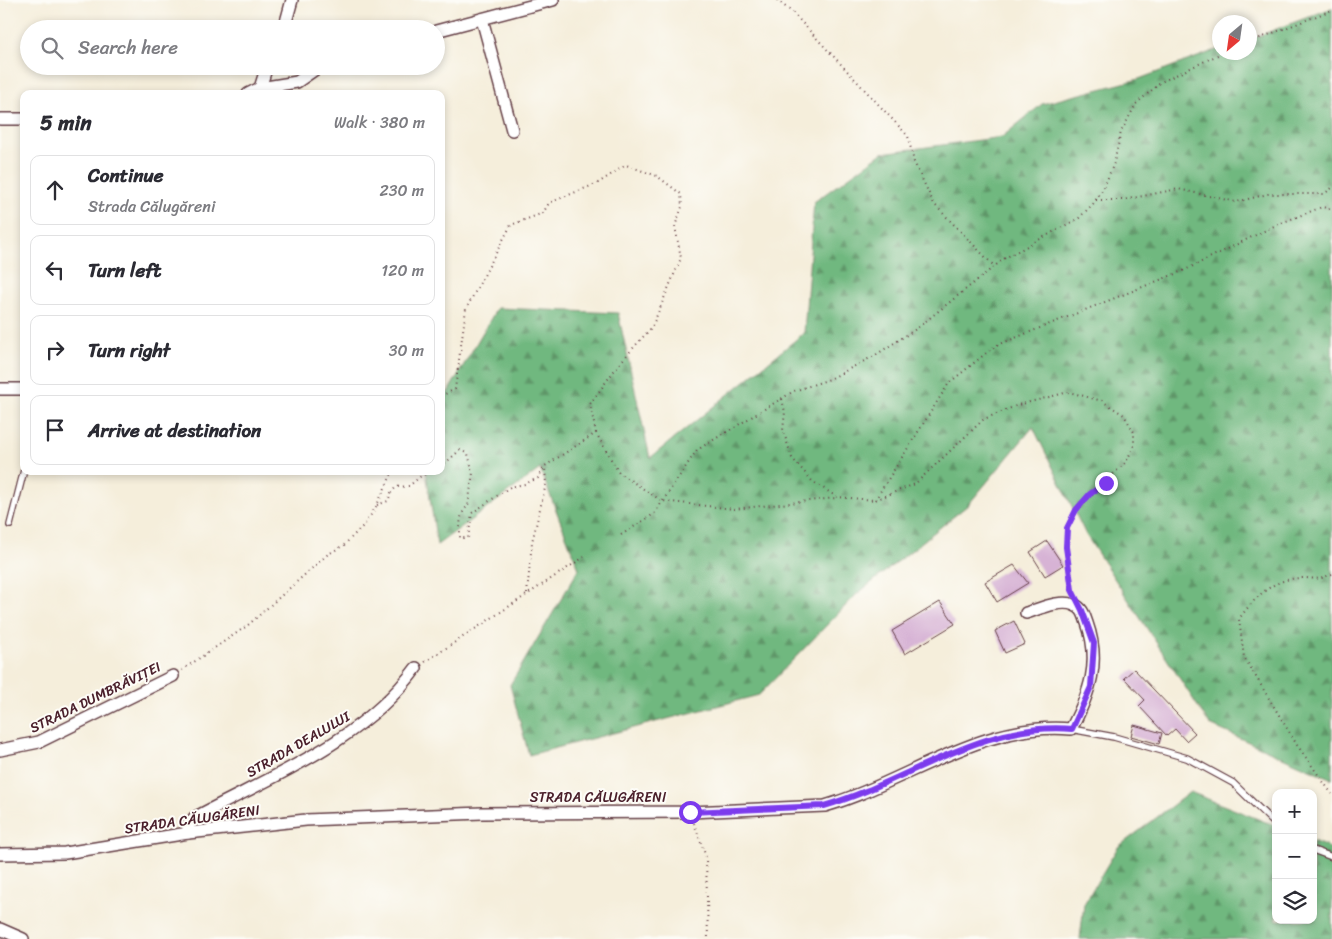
<!DOCTYPE html>
<meta charset="utf-8">
<style>
body{margin:0;font-family:Sriracha,sans-serif;background:#f2f2f3;color:#2b2b33}
.controls{position:absolute;right:15px;bottom:15px;display:grid;overflow:hidden;border-radius:10px;box-shadow:0 2px 8px #0003}
.controls button{width:45px;height:45px;display:grid;place-items:center;padding:0;border:0;border-bottom:1px solid #e1e1e2;background:#fff;color:#2b2b33;font:25px sans-serif}
.compass{position:absolute;left:1212px;top:15px;width:45px;height:45px;border-radius:50%;background:#fff;box-shadow:0 2px 8px #0003;rotate:209deg}
.stop{position:absolute;width:15px;height:15px;margin:-11px;border:4px solid #7c3aed;border-radius:50%;background:#fff}
.stop.end{background:#7c3aed;border-color:#fff;box-shadow:0 1px 5px #0008}
.list{margin:0;padding:0;list-style:none}
h2{display:flex;justify-content:space-between;align-items:center;height:65px;margin:0;padding:0 20px;font-size:21px}
h2 small{font-size:16px;font-weight:400;color:#7c7c81}
.list li{display:grid;grid-template-columns:32px 1fr auto;gap:15px;align-items:center;box-sizing:border-box;height:70px;margin:0 10px 10px;padding:0 10px;border:1px solid #e1e1e2;border-radius:10px}
.list b{display:block;font-size:19px;white-space:nowrap}
.list p{margin:0;font-size:16px;white-space:nowrap;color:#7c7c81}
.list em{font-size:16px;font-style:normal;color:#7c7c81}
.icon{flex:none;width:28px;height:28px;fill:none;stroke:currentColor;stroke-width:2;stroke-linecap:round;stroke-linejoin:round}
.map{position:relative;flex:none;width:1332px;height:939px;overflow:hidden}
.search{position:absolute;background:#fff;box-shadow:0 2px 8px #0003;left:20px;top:20px;width:425px;height:55px;display:flex;align-items:center;gap:12px;box-sizing:border-box;padding:0 18px;border-radius:28px;color:#7c7c81;font-size:19px}
.panel{position:absolute;background:#fff;box-shadow:0 2px 8px #0003;left:20px;top:90px;width:425px;height:385px;border-radius:10px}
.map>svg:first-child{display:block}
.forest{fill:url(#forest-firs);stroke:#5d6c55}
.building{fill:#d7b3d5}
.lines{fill:none;stroke-linecap:round;stroke-linejoin:round}
.service-casing{stroke:#643e45;stroke-width:8}
.minor-casing{stroke:#643e45;stroke-width:14}
.path{stroke:#643e45;stroke-width:2;stroke-dasharray:1 4;stroke-linecap:butt}
.service{stroke:#fff;stroke-width:5.5}
.minor{stroke:#fff;stroke-width:11}
.route{stroke:#7c3aed;stroke-width:6}
.labels{text-anchor:middle;stroke-width:4;stroke-linejoin:round;paint-order:stroke}
.street-label{font-size:14px;fill:#4a1f2b;stroke:#fdfcf7}
</style>
<div class="map">
<svg width="1332" height="939" viewBox="0 0 1332 939">
<defs>
<pattern id="forest-firs" width="22" height="20" patternUnits="userSpaceOnUse" patternTransform="scale(1.25)"><rect width="22" height="20" fill="#70b87f"/><path d="M5 1l3.5 6h-7zM16 11l3.5 6h-7z" fill="#5e9568"/></pattern>
</defs>
<rect width="100%" height="100%" fill="#fdfcf7"/>
<filter id="ink" filterUnits="userSpaceOnUse"><feTurbulence type="fractalNoise" baseFrequency=".02" numOctaves="2"/><feDisplacementMap in="SourceGraphic" scale="10" xChannelSelector="R" yChannelSelector="G"/><feConvolveMatrix kernelMatrix="1 2 1 2 8 2 1 2 1" color-interpolation-filters="sRGB"/></filter>
<filter id="wash" filterUnits="userSpaceOnUse"><feTurbulence type="fractalNoise" baseFrequency=".0096" numOctaves="4" result="noise"/><feDisplacementMap in="SourceGraphic" scale="20" xChannelSelector="R" yChannelSelector="G"/><feGaussianBlur stdDeviation="1.12" result="paint"/><feColorMatrix in="noise" values="0 0 0 0 0 0 0 0 0 0 0 0 0 0 0 0 0 1.4 0 .05"/><feComposite in="paint" operator="in"/></filter>
<g filter="url(#wash)">
<rect width="100%" height="100%" fill="#f5eedb"/>
<g class="forest">
<polygon points="1332,8 1332,779 1210,725 1086,535 1033,427 968,505 856,595 759,695 529,755 510,685 579,569 540,469 437,545 426,471 441,471 441,404 497,308 618,313 650,458 804,333 814,202 882,153 1002,137 1042,104 1139,79 1219,49 1220,52 1250,52 1250,39"/>
<polygon points="1190,792 1276,826 1276,920 1313,920 1313,841 1332,849 1332,939 1080,939 1084,904 1118,847"/>
</g>
<g id="blocks">
<g class="building">
<polygon points="1047,541 1063,565 1045,576 1030,552"/>
<polygon points="1014,565 1028,583 997,602 985,582"/>
<polygon points="940,602 955,624 905,654 892,631"/>
<polygon points="1014,621 1025,644 1005,653 995,631"/>
<polygon points="1134,669 1195,733 1186,741 1175,729 1167,736 1139,706 1145,700 1124,678"/>
<polygon points="1134,725 1162,733 1159,744 1131,736"/>
</g>
</g>
</g>
<g filter="url(#ink)">
<use href="#blocks" fill-opacity="0" stroke="#643e45" stroke-width="1"/>
<g class="lines">
<defs>
<g id="service">
<polyline points="10,525 24,470"/>
<polyline points="1071,729 1114,737 1187,758 1233,783 1276,825"/>
<polyline points="1313,850 1332,857"/>
</g>
<g id="minor">
<polyline points="482,19 512,130"/>
<polyline points="284,29 292,0"/>
<polyline points="436,31 553,0"/>
<polyline points="260,88 267,66"/>
<polyline points="248,94 260,88 297,82 320,66"/>
<polyline points="0,119 24,119"/>
<polyline points="0,389 24,389"/>
<polyline points="0,750 39,742 173,676"/>
<path d="M188,833V826L194,818C272,776 363,741 416,668"/>
<path d="M0,854L65,853L188,833L306,820L482,813L690,812L825,806C907,782 982,721 1071,729C1090,693 1101,662 1087,623C1084,615 1083,608 1074,605C1061,599 1039,609 1026,613"/>
<polyline points="0,929 23,939"/>
</g>
</defs>
<use href="#service" class="service-casing"/>
<use href="#minor" class="minor-casing"/>
<g class="path">
<polyline points="777,0 793,13 908,136 914,162 934,204 995,267"/>
<polyline points="1250,42 1332,10"/>
<polyline points="1096,200 1123,200 1178,189 1236,202 1268,194 1324,194 1332,188"/>
<polyline points="441,396 455,389 466,309 511,225 543,213 549,203 598,183 626,165 657,176 681,194 682,207 675,226 681,258 652,327 619,364 590,404 596,433"/>
<polyline points="782,399 785,412 783,430 792,458 812,481 837,497 875,500 915,484 984,419 1018,405 1069,392 1102,401 1124,415 1134,432 1134,446 1126,462 1076,510 1067,528 1066,547 1073,592"/>
<path d="M441,467L460,450L468,454L473,473L468,506C459,513 460,526 460,538H468L472,513L510,487L525,484L538,478L545,466L596,433L619,473L662,501L734,509L836,498"/>
<polyline points="875,500 949,383 995,346 1185,270 1276,225 1322,207 1332,209"/>
<polyline points="377,505 388,501 391,493 396,487 409,486 421,476 432,471"/>
<polyline points="621,535 654,514 697,450 794,391 830,379 874,356 916,329 1005,258 1079,218 1093,204 1104,187 1114,163 1121,132 1136,104 1161,82 1224,52"/>
<path d="M1332,574C1316,581 1318,578 1302,578C1273,578 1255,597 1239,619L1244,657L1297,745L1332,794"/>
<polyline points="527,594 532,542 546,484 545,466"/>
<polyline points="425,662 584,557"/>
<polyline points="182,670 247,626 327,555 344,545 366,523 377,505 393,471"/>
<polyline points="694,823 706,857 708,939"/>
</g>
<use href="#service" class="service"/>
<use href="#minor" class="minor"/>
</g>
</g>
<g class="lines" filter="url(#ink)">
<path class="route" d="M690,812L824,806C907,782 982,721 1072,729L1091,687L1094,643L1082,610L1072,590L1066,547L1067,528L1076,510L1090,494L1106,483"/>
</g>
<g class="labels">
<g class="street-label">
<text transform="translate(95 697) rotate(-26)" y="5">STRADA DUMBRĂVIȚEI</text>
<text transform="translate(298 744) rotate(-30)" y="5">STRADA DEALULUI</text>
<text x="598" y="802">STRADA CĂLUGĂRENI</text>
<text transform="translate(192 819) rotate(-8)" y="5">STRADA CĂLUGĂRENI</text>
</g>
</g>
</svg>
<div class="controls">
<button>+</button>
<button>−</button>
<button><svg class="icon" aria-label="layers" viewBox="0 0 24 24"><path d="M12 4l9 5-9 5-9-5zM3 14l9 5 9-5"/></svg></button>
</div>
<svg class="compass" viewBox="-18 -18 36 36"><path d="M0-13l5 13h-10z" fill="#e53935"/><path d="M0 13l5-13h-10z" fill="#7c7c81"/></svg>
<div class="stop" style="left:690px;top:812px"></div>
<div class="stop end" style="left:1106px;top:483px"></div>
<div class="search"><svg class="icon" aria-label="search" viewBox="0 0 24 24"><circle cx="10" cy="10" r="6"/><path d="M15 15l6 6"/></svg>Search here</div>
<section class="panel">
<h2>5 min<small>Walk · 380 m</small></h2>
<ul class="list">
<li><svg class="icon" aria-label="ahead" viewBox="0 0 24 24"><path d="M12 20V5M6 11l6-6 6 6"/></svg><div><b>Continue</b><p>Strada Călugăreni</p></div><em>230 m</em></li>
<li><svg class="icon" aria-label="left" viewBox="0 0 24 24"><path d="M17 20v-9H6M10 6l-5 5 5 5"/></svg><div><b>Turn left</b></div><em>120 m</em></li>
<li><svg class="icon" aria-label="right" viewBox="0 0 24 24"><path d="M7 20v-9h11M14 6l5 5-5 5"/></svg><div><b>Turn right</b></div><em>30 m</em></li>
<li><svg class="icon" aria-label="arrive" viewBox="0 0 24 24"><path d="M6 21V4h12l-3 4 3 4H6"/></svg><div><b>Arrive at destination</b></div></li>
</ul>
</section>
</div>
